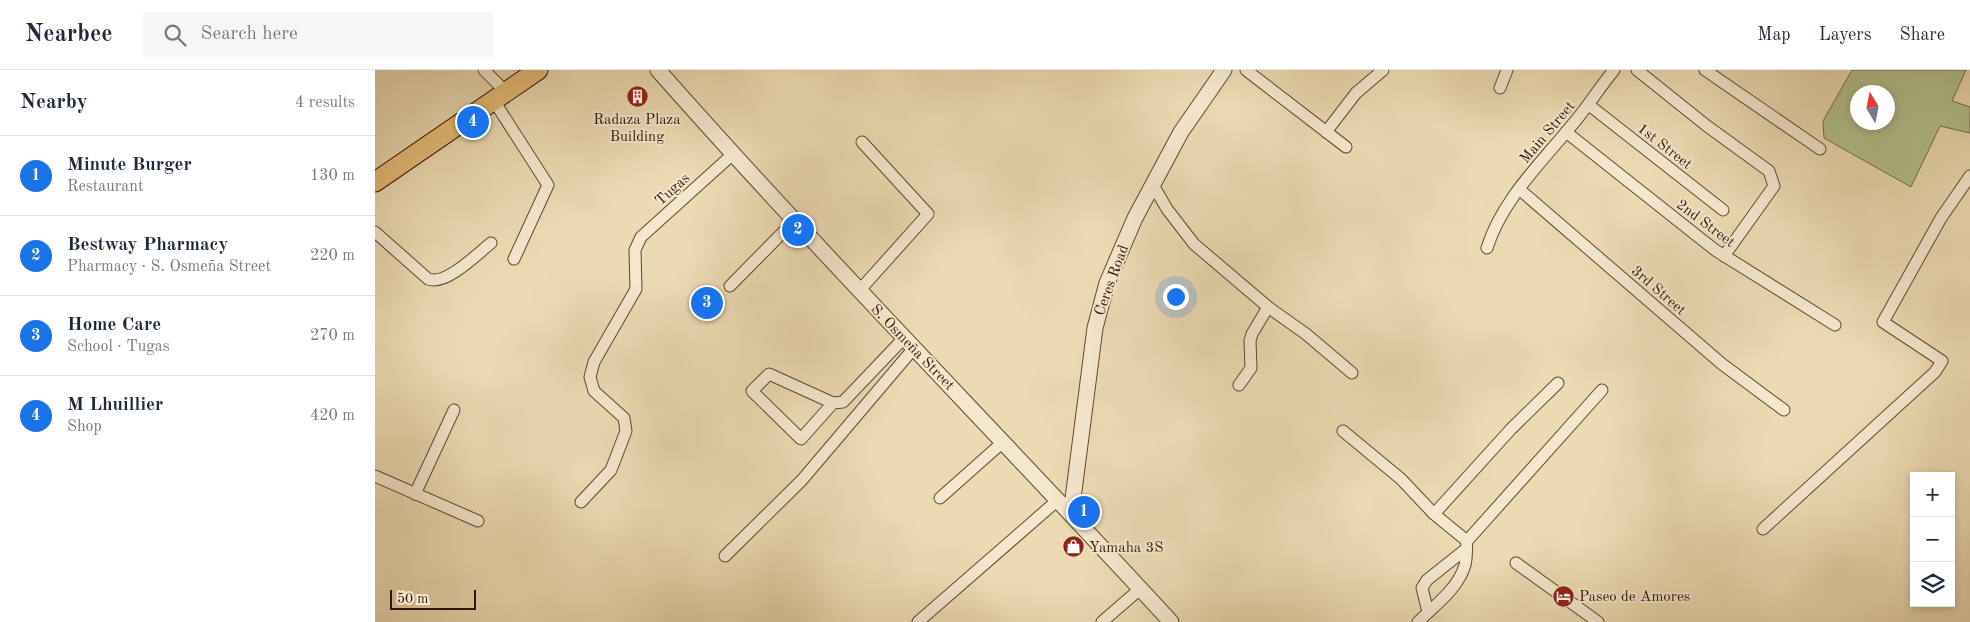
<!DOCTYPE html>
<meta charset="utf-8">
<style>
body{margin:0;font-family:"Old Standard TT",serif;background:#f6f6f7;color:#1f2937}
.controls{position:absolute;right:15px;bottom:15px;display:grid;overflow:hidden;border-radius:0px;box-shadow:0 2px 8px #0003}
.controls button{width:45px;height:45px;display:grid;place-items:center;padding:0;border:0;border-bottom:1px solid #e0e1e3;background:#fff;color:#1f2937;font:25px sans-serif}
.compass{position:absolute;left:1475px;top:15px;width:45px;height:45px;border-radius:50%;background:#fff;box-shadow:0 2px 8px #0003;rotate:350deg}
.scale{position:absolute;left:15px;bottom:12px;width:86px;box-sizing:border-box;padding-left:5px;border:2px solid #321502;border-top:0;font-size:14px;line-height:18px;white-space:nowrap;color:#321502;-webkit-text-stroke:4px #f3e7ce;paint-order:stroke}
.you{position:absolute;left:800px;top:226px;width:18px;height:18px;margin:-12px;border:4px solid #fff;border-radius:50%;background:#1a73e8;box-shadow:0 0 0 8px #1a73e833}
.badge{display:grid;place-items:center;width:32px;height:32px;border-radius:50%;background:#1a73e8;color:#fff;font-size:16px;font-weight:700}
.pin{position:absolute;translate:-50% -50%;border:2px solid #fff;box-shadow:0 1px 5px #0006}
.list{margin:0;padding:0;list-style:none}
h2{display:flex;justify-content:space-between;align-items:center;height:65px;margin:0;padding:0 20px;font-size:21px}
h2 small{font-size:16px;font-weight:400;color:#747a83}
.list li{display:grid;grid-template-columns:32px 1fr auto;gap:15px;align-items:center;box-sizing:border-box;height:80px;padding:0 20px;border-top:1px solid #e0e1e3}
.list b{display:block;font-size:19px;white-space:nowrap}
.list p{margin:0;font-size:16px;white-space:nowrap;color:#747a83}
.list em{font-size:16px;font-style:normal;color:#747a83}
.icon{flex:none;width:28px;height:28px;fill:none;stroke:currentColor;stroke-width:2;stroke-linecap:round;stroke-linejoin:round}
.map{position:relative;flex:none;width:1595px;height:552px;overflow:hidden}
header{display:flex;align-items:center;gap:30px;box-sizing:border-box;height:70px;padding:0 25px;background:#fff;border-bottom:1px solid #e0e1e3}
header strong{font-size:24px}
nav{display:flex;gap:28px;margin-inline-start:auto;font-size:18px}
.search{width:350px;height:45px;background:#f6f6f7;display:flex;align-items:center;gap:12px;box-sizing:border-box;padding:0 18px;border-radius:0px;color:#747a83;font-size:19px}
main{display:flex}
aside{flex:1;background:#fff}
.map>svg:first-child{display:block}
.green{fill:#b4c08f;stroke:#736a48;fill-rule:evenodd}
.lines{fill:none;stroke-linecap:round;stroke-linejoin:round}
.minor-casing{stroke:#60462e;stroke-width:13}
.tertiary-casing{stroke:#60462e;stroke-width:17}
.primary-casing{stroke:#321502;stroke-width:21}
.minor{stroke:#f3e7ce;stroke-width:11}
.tertiary{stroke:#f3e7ce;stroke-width:15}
.primary{stroke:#e6bd7a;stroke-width:19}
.labels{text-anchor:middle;stroke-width:4;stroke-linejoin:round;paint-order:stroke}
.poi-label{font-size:15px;fill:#321502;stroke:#f3e7ce;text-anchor:start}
.street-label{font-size:15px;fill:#321502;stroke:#f3e7ce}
</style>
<header>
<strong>Nearbee</strong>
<div class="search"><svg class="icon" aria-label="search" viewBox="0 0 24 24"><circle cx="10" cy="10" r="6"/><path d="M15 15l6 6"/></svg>Search here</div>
<nav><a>Map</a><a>Layers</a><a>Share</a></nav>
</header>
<main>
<aside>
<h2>Nearby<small>4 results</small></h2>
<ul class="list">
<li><span class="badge">1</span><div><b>Minute Burger</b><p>Restaurant</p></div><em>130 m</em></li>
<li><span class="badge">2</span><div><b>Bestway Pharmacy</b><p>Pharmacy · S. Osmeña Street</p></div><em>220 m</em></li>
<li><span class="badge">3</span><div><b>Home Care</b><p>School · Tugas</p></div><em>270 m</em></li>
<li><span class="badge">4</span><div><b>M Lhuillier</b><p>Shop</p></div><em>420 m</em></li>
</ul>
</aside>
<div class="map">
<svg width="1595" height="552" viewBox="0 0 1595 552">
<rect width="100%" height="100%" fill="#ecdab3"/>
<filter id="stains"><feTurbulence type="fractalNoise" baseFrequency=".004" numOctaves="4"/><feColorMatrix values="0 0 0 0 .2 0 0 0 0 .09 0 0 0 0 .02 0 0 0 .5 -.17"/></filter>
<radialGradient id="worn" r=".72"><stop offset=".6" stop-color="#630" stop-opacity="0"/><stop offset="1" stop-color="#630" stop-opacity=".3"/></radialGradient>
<path class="green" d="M1477,0H1591L1577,31L1595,37V63L1565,56L1536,117L1449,68L1448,51ZM1482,22H1512V52H1482Z"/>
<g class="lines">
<defs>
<g id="minor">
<polyline points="109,0 132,23"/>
<polyline points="871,0 971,77"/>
<polyline points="1262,0 1332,56 1394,101 1399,116 1349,186"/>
<polyline points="1330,0 1445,79"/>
<polyline points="1125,18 1132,0"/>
<polyline points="119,31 173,115 139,189"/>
<polyline points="1214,35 1348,140"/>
<polyline points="951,62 981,23 1008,0"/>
<polyline points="1191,62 1340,180 1460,255"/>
<polyline points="778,115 792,139 819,174 893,237 931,264 977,303"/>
<polyline points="1144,119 1347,294 1409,340"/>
<path d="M0,162L53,209C71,216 102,184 116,173"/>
<path d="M1112,178C1127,130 1166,93 1197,55C1212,38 1224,18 1239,0"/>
<polyline points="355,216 420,150"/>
<polyline points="484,221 553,144 487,72"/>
<polyline points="864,315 876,298 875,271 877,264 893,237"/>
<polyline points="458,333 426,369 377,321 394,304 458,333 468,332 529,268"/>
<polyline points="968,361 1026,409 1059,444 1092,471"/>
<polyline points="0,406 103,451"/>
<polyline points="40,424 79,340"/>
<polyline points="565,428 628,372"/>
<polyline points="206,432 236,400 251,361 249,348 219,321 215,307 219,292 261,219 260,180 266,167 358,84"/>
<polyline points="1059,444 1136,359 1183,313"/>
<polyline points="1388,459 1560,302 1567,291 1508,252 1566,148 1595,106"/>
<polyline points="350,486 427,410 539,278"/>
<polyline points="1141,493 1223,552"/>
<polyline points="1053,542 1047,518 1052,510 1091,479"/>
<polyline points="543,552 684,429"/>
<polyline points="727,552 765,519"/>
<path d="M1043,552C1060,535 1083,519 1090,495C1092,487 1091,479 1092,471L1227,320"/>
</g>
<g id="tertiary">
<path d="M283,0C449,188 626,367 796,552"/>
<polyline points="696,444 720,258 732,213 760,148 806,62 849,0"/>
</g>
<polyline id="primary" points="0,112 163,0"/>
</defs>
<use href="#minor" class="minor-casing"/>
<use href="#tertiary" class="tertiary-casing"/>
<use href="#primary" class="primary-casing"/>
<use href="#minor" class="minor"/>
<use href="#tertiary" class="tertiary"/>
<use href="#primary" class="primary"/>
</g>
<defs>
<symbol id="building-disc" viewBox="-11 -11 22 22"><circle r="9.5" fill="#8f2418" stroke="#f3e7ce"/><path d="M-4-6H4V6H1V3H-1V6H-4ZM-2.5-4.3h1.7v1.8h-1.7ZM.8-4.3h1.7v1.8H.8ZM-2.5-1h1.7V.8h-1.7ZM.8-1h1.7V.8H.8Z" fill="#fff"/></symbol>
<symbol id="shop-disc" viewBox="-11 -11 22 22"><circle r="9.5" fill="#8f2418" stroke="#f3e7ce"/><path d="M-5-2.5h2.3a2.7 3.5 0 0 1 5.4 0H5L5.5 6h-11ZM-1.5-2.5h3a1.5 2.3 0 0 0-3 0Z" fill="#fff"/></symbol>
<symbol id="hotel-disc" viewBox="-11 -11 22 22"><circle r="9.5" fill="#8f2418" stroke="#f3e7ce"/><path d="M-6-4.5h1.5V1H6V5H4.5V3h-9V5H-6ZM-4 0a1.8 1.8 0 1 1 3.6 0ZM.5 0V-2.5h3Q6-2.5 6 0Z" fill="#fff"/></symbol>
</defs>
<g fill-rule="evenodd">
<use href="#building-disc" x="250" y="14" width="25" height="25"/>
<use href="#shop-disc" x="686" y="464" width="25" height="25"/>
<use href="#hotel-disc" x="1176" y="514" width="25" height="25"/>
</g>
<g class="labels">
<g class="poi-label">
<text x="262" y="54" text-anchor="middle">Radaza Plaza<tspan x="262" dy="17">Building</tspan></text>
<text x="714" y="482">Yamaha 3S</text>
<text x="1204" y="531">Paseo de Amores</text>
</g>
<g class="street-label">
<text transform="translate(1172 62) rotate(-50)" y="5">Main Street</text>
<text transform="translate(1290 76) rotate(38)" y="5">1st Street</text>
<text transform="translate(297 119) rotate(-42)" y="5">Tugas</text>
<text transform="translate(1331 153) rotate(37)" y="5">2nd Street</text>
<text transform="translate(736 210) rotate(-70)" y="5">Ceres Road</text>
<text transform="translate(1284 220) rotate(41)" y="5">3rd Street</text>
<text transform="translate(538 277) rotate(46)" y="5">S. Osmeña Street</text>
</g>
</g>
<rect width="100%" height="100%" filter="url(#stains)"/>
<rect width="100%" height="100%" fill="url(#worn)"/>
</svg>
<div class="controls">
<button>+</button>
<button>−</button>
<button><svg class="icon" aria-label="layers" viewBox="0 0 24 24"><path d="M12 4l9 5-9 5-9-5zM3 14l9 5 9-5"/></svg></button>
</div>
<svg class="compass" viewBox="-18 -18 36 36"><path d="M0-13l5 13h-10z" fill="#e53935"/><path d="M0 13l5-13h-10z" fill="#747a83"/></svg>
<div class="scale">50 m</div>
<div class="you"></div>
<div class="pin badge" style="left:709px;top:442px">1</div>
<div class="pin badge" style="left:423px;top:160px">2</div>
<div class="pin badge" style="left:332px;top:233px">3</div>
<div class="pin badge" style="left:98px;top:52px">4</div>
</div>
</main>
